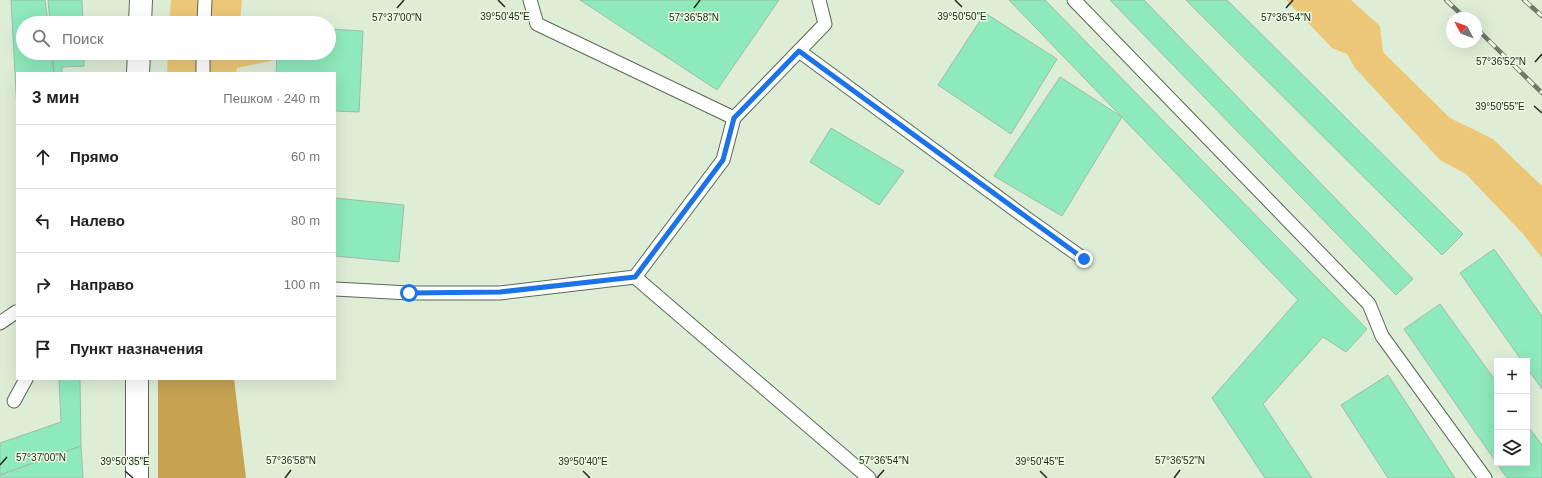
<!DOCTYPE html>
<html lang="ru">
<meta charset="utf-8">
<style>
body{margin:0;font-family:Arial,sans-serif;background:#f6f6f6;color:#222}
.controls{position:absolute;right:12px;bottom:12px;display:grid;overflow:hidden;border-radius:0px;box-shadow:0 4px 16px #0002}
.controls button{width:36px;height:36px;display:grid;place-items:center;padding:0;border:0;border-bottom:1px solid #e0e0e0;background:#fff;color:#222;font:20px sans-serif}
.compass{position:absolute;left:1446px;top:12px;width:36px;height:36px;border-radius:50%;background:#fff;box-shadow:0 4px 16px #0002;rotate:311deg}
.stop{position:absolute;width:12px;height:12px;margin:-9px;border:3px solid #1a73e8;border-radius:50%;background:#fff}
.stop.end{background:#1a73e8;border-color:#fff;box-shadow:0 1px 4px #0008}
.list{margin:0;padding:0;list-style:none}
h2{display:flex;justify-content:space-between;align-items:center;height:52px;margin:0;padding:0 16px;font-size:17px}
h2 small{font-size:13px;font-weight:400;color:#767676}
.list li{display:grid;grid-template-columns:26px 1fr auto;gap:12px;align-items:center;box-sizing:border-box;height:64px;padding:0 16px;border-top:1px solid #e0e0e0}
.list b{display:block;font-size:15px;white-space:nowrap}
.list em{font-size:13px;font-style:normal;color:#767676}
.icon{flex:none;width:22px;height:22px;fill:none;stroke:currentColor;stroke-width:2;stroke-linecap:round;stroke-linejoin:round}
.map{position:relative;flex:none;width:1542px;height:478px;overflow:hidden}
.search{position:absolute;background:#fff;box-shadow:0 4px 16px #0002;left:16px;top:16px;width:320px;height:44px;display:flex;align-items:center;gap:10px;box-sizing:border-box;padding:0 14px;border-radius:22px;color:#767676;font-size:15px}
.panel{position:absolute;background:#fff;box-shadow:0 4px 16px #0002;left:16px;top:72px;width:320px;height:308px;border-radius:0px}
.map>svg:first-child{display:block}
.green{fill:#ecc777}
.forest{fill:#c6a251}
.building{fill:#8ee9bc;stroke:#9fbbab}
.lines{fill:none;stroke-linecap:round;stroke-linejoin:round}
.lane-casing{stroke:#5a6954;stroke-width:15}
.secondary-casing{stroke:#5a6954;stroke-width:24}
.lane{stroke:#fff;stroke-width:13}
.secondary{stroke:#fff;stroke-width:22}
.rail-casing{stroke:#6e796a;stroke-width:4.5}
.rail{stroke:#ebfce3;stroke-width:3;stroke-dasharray:9;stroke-linecap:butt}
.route{stroke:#1a73e8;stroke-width:5}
.ticks{fill:none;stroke:#222920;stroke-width:1.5}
.ticks-label{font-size:10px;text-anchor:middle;fill:#222920;stroke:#ebfce3;stroke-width:3;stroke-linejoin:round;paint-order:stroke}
</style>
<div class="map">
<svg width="1542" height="478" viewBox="0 0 1542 478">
<rect width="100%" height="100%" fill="#deeed6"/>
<g class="green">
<polygon points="171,0 242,0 240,23 169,23"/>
<polygon points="1286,0 1351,0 1380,26 1383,52 1450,118 1493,139 1542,186 1542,258 1523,234 1466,174 1440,160 1355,68 1347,54 1332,48"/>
<polygon points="168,53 271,53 271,61 237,68 236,73 167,73"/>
</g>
<polygon class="forest" points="158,379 234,379 246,478 158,478"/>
<g class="building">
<polygon points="11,0 45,0 48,23 23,23 23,53 51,53 54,73 17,73 17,110"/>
<polygon points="48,0 82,0 83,23 50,23"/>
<polygon points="580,0 779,0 717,90"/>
<polygon points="1009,0 1045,0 1367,329 1346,352 1323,337 1263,404 1312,478 1265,478 1212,398 1298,300"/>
<polygon points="1110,0 1144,0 1413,279 1396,295"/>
<polygon points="1186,0 1227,0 1463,234 1442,255"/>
<polygon points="985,13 1057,59 1011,134 938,85"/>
<polygon points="329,29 363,31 359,112 335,111 335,73 276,73 277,53 329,53"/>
<polygon points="52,53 84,53 84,66 62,67 62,73 54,73"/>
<polygon points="1060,77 1122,117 1062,216 994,176"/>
<polygon points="831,128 904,171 879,205 810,162"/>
<polygon points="335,198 404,205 399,262 335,256"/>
<polygon points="1494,249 1542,316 1542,389 1527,368 1527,361 1522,361 1460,273"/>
<polygon points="1440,304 1497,383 1497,463 1527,463 1527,425 1542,445 1542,478 1507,478 1404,329"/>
<polygon points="1388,375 1455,478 1388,478 1341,405"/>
<polygon points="59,379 80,379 81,446 0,475 0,443 61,422"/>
<polygon points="81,446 83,478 0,478 0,475"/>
</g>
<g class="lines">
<defs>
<g id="lane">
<polyline points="530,0 537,24 734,118 825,24 819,0"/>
<polyline points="1074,0 1369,304 1382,336 1485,478"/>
<polyline points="204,23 205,0"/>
<polyline points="799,51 1029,220 1084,259"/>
<polyline points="203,73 203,53"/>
<polyline points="635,277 869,478"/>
<polyline points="335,289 409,293 500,293 635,277 723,160 734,118"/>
<polyline points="0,323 16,312 17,313"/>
<polyline points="14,401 26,379"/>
</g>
<g id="secondary">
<polyline points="140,23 141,0"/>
<polyline points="138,73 139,53"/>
<polyline points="137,379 137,478"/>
</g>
</defs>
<use href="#lane" class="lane-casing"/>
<use href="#secondary" class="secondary-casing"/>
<use href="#lane" class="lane"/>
<use href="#secondary" class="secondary"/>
<defs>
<g id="rail">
<polyline points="1446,0 1465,18"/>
<polyline points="1524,0 1542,16"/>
<polyline points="1476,28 1542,93"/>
</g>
</defs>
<use href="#rail" class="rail-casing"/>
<use href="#rail" class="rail"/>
</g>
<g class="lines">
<polyline class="route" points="409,293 500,292 635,277 723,160 734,118 799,51 1084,259"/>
</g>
<path class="ticks" d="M498,0L505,7M955,0L962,7M397,8L404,0M694,8L700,0M1286,8L1293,0M1535,62L1542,54M1534,106L1542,113M0,465L7,457M125,471L133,478M583,471L590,478M1040,471L1047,478M285,478L291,470M877,478L884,470M1174,478L1180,470"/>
<g class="ticks-label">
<text x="505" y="20">39°50'45"E</text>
<text x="962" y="20">39°50'50"E</text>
<text x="397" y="21">57°37'00"N</text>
<text x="694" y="21">57°36'58"N</text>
<text x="1286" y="21">57°36'54"N</text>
<text x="1501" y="65">57°36'52"N</text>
<text x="1500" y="110">39°50'55"E</text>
<text x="41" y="461">57°37'00"N</text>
<text x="291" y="464">57°36'58"N</text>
<text x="884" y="464">57°36'54"N</text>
<text x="1180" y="464">57°36'52"N</text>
<text x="125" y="465">39°50'35"E</text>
<text x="583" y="465">39°50'40"E</text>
<text x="1040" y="465">39°50'45"E</text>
</g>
</svg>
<div class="controls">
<button>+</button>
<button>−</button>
<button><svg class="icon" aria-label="layers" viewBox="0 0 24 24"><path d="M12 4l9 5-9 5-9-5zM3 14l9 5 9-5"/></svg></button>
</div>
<svg class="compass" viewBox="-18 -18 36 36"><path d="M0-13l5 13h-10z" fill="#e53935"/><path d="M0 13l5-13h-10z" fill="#767676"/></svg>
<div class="stop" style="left:409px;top:293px"></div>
<div class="stop end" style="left:1084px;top:259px"></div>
<div class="search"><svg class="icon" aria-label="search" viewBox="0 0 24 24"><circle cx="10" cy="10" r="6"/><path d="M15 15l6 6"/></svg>Поиск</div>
<section class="panel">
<h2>3 мин<small>Пешком · 240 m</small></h2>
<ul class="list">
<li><svg class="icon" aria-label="ahead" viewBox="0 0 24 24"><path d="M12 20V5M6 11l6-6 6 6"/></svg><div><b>Прямо</b></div><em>60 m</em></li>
<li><svg class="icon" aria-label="left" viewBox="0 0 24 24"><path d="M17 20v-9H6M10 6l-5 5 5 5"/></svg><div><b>Налево</b></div><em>80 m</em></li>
<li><svg class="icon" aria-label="right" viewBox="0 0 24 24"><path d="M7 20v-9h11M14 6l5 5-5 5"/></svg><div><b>Направо</b></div><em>100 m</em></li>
<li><svg class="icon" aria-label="arrive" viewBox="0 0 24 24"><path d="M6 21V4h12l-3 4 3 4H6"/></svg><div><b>Пункт назначения</b></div></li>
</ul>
</section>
</div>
